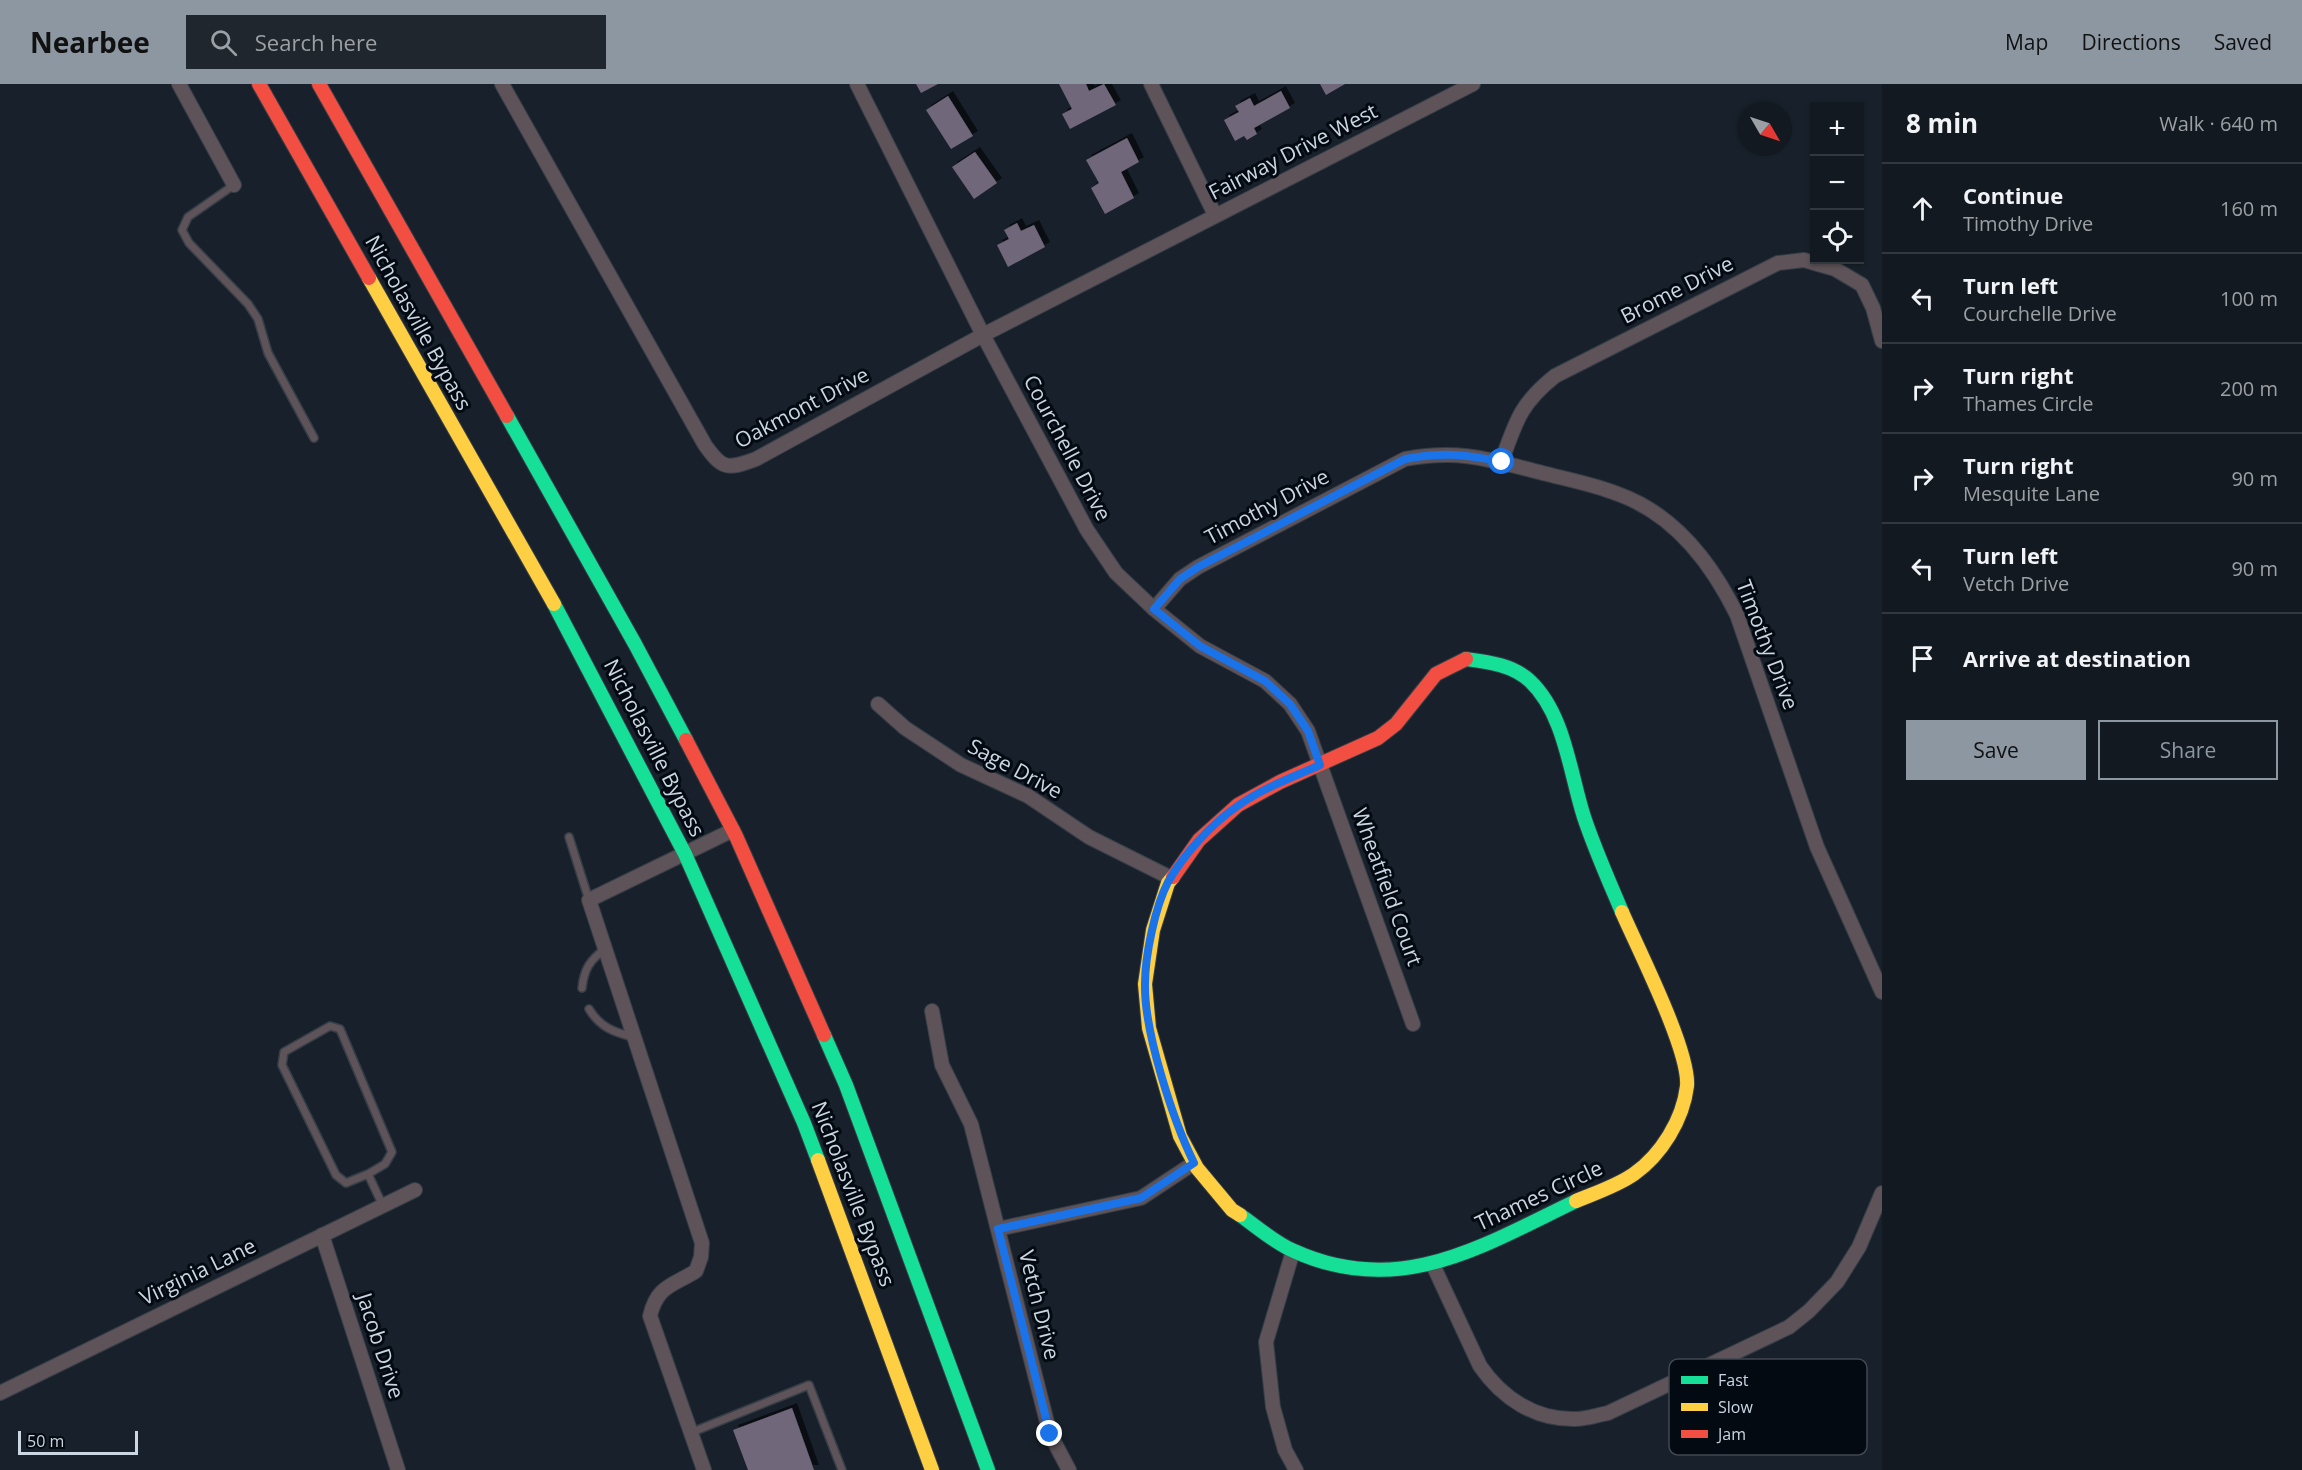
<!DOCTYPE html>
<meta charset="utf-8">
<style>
body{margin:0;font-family:"Open Sans",sans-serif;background:#1f262d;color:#f1f3f6}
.controls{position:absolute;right:18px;top:18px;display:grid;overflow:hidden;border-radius:0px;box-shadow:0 2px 4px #0004}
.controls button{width:54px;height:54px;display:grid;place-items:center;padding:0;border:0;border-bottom:2px solid #31383e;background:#121920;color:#f1f3f6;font:30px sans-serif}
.compass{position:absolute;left:1738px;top:18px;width:54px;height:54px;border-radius:50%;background:#121920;box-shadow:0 2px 4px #0004;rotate:129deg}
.scale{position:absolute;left:18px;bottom:15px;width:120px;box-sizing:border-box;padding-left:6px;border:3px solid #cbd6e2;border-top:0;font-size:16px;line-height:21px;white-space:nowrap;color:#cbd6e2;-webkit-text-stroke:4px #040a12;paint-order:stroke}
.stop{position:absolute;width:18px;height:18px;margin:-14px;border:4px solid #1a73e8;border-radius:50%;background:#fff}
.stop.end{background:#1a73e8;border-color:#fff;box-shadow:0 2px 6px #0008}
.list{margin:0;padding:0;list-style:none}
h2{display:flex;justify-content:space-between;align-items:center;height:78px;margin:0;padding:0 24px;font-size:26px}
h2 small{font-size:20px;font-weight:400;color:#9ca0a5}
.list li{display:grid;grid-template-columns:39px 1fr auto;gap:18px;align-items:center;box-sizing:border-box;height:90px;padding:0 24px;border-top:2px solid #31383e}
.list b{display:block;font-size:22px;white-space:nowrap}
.list p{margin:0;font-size:20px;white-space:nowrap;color:#9ca0a5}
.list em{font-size:20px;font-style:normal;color:#9ca0a5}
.actions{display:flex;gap:12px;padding:18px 24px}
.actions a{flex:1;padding:14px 0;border:2px solid #8c97a2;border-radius:0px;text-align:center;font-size:21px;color:#8c97a2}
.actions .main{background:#8c97a2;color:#111}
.icon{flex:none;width:33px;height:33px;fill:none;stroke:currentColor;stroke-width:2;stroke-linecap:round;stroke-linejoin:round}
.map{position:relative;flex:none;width:1882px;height:1386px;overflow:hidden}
header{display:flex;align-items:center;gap:36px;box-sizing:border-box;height:84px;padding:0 30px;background:#8c97a2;color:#111}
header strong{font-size:28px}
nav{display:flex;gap:33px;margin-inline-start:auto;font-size:21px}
.search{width:420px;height:54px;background:#1f262d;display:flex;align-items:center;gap:15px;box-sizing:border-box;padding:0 21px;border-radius:0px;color:#9ca0a5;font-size:22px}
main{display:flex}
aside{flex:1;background:#121920}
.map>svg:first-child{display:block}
.building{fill:#6f677a;filter:url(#shadow)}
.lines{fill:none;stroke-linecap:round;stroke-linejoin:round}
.lane-casing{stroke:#363e47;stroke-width:10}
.street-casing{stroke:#363e47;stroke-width:16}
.fast-casing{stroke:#363e47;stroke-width:16}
.slow-casing{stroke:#363e47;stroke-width:16}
.jam-casing{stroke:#363e47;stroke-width:16}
.lane{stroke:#5d5358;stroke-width:7}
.street{stroke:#5d5358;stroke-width:14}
.fast{stroke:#16e098;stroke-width:14}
.slow{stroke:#ffcf43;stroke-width:14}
.jam{stroke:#f24e42;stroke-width:14}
.route{stroke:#1a73e8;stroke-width:8}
.labels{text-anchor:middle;stroke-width:6;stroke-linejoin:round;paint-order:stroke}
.street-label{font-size:21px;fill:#cbd6e2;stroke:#040a12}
.key{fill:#040a12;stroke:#404750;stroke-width:1.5}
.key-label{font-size:16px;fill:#cbd6e2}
</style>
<header>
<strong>Nearbee</strong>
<div class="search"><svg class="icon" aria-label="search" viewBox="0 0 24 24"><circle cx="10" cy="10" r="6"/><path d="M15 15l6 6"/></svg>Search here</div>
<nav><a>Map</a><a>Directions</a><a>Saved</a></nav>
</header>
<main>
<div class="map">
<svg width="1882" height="1386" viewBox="0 0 1882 1386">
<defs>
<filter id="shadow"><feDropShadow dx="5" dy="-5" stdDeviation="0" flood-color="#0009"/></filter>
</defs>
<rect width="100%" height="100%" fill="#18212b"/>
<g class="building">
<polygon points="916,0 938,0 921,9"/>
<polygon points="1059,0 1086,0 1089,7 1104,0 1116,21 1070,45 1062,30 1072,25"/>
<polygon points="1320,0 1345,0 1326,11"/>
<polygon points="1281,7 1290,24 1254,44 1257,50 1247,56 1244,52 1235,57 1224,36 1239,28 1235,22 1250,14 1254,22"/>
<polygon points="948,12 973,52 951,65 926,26"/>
<polygon points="1127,54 1139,78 1121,88 1134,114 1105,130 1091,104 1099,99 1086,76"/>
<polygon points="975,68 997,99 974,115 952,83"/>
<polygon points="1017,139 1021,147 1034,141 1045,163 1008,183 997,161 1009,155 1004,146"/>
<polygon points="792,1324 814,1386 748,1386 733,1346"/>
</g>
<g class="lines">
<defs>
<g id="lane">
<polyline points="234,101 188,133 182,146 189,159 248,220 258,235 268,269 314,354"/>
<polyline points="569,753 589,816"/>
<path d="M582,904C584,885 590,876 605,865"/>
<path d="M589,925C600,943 613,948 633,953"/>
<polyline points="368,1090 346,1099 336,1091 282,981 284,968 330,942 340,945 392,1068 385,1080 368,1090 383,1122"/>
<polyline points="690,1349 809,1301 842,1386"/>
</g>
<g id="street">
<polyline points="179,0 234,101"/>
<path d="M502,0L705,361C722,385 727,386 756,375L983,251L1473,0"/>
<polyline points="857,0 982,249 1087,446 1116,489 1154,525 1200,562 1265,597 1290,620 1308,647 1413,940"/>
<polyline points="1151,0 1215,131"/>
<path d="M1501,379C1516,337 1520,320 1555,292L1778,179L1804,176L1835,185L1862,201L1873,224L1882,257"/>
<path d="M1154,525L1180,495L1198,483L1405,375C1458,365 1488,375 1539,388C1565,395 1593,400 1618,410C1674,430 1712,480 1737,531L1817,763L1882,908"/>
<polyline points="878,620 905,644 961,681 1028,712 1089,753 1171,794"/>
<polyline points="932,927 942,981 971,1040 1050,1350 1069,1386"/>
<polyline points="998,1145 1141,1114 1194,1079"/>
<polyline points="322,1151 398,1386"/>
<polyline points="1293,1167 1266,1258 1273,1323 1285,1366 1296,1386"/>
<path d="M1433,1181L1480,1282C1502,1314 1535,1336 1575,1335C1586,1335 1597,1331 1608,1329L1789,1243L1809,1227L1837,1198L1859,1163L1882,1109"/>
<polyline points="0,1309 415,1106"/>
<path d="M704,1386L650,1232C657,1202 672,1202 696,1187L701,1173L702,1159L589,816L733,746"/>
</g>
<g id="fast">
<polyline points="507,332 635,560 686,656"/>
<polyline points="554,520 685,770 804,1039 818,1076"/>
<path d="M1466,575C1489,578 1513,581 1530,597C1565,630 1570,690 1584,733C1595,766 1609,797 1622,828"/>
<polyline points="824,951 846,1001 988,1386"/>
<path d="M1240,1131C1257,1143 1275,1159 1294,1167C1400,1215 1482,1162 1576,1117"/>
</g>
<g id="slow">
<polyline points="369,194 554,520"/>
<polyline points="1173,793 1168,799 1153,846 1145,900 1149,944 1180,1052 1197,1084 1232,1126 1240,1131"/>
<polyline points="818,1076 932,1386"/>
<path d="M1576,1117C1595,1109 1617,1102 1634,1090C1661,1071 1683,1036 1687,1002C1690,967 1638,865 1622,828"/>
</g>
<g id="jam">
<polyline points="259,0 369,194"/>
<polyline points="319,0 507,332"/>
<polyline points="686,656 736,752 824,951"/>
<polyline points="1173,793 1199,756 1238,721 1280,698 1378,654 1396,640 1436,590 1466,575"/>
</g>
</defs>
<use href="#lane" class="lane-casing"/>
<use href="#street" class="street-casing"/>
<use href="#fast" class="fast-casing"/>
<use href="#slow" class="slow-casing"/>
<use href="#jam" class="jam-casing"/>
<use href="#lane" class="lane"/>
<use href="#street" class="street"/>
<use href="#fast" class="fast"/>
<use href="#slow" class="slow"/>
<use href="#jam" class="jam"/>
</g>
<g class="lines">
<path class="route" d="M1050,1350L998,1145L1141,1114L1194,1079C1173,1036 1144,948 1145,900C1145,872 1155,823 1168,798C1184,770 1212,739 1239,721C1263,704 1293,693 1320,681L1308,647L1290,620L1265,597L1200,562L1154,525L1180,495L1198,483L1405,375C1442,368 1465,370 1502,378"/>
</g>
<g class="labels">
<g class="street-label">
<text transform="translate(1293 68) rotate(-27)" y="7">Fairway Drive West</text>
<text transform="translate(1677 206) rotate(-27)" y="7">Brome Drive</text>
<text transform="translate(418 239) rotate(61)" y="7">Nicholasville Bypass</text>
<text transform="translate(802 324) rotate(-28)" y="7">Oakmont Drive</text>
<text transform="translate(1067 364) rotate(62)" y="7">Courchelle Drive</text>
<text transform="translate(1267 423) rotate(-28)" y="7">Timothy Drive</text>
<text transform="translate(1767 561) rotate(69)" y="7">Timothy Drive</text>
<text transform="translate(654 664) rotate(63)" y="7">Nicholasville Bypass</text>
<text transform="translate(1015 685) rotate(28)" y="7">Sage Drive</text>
<text transform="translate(1387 803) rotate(70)" y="7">Wheatfield Court</text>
<text transform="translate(853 1110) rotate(69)" y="7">Nicholasville Bypass</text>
<text transform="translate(1539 1112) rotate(-25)" y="7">Thames Circle</text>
<text transform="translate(198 1188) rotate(-26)" y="7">Virginia Lane</text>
<text transform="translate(1039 1221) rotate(76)" y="7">Vetch Drive</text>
<text transform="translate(380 1262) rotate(72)" y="7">Jacob Drive</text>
</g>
</g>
<rect x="1669" y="1275" width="198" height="96" rx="9" class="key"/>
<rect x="1681" y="1292" width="27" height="8" fill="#16e098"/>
<rect x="1681" y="1319" width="27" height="8" fill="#ffcf43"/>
<rect x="1681" y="1346" width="27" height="8" fill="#f24e42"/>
<g class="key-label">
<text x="1718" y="1302">Fast</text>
<text x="1718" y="1329">Slow</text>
<text x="1718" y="1356">Jam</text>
</g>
</svg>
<div class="controls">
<button>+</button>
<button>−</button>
<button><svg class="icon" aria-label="locate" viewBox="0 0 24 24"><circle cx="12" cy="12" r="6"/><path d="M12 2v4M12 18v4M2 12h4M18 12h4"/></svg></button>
</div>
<svg class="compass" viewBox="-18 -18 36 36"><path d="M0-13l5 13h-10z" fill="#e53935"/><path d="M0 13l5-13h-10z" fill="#9ca0a5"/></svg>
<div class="scale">50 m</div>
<div class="stop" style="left:1502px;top:378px"></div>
<div class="stop end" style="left:1050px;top:1350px"></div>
</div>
<aside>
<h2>8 min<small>Walk · 640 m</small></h2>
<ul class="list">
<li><svg class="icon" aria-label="ahead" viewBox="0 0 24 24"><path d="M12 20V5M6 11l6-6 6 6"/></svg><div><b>Continue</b><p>Timothy Drive</p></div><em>160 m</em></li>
<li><svg class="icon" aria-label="left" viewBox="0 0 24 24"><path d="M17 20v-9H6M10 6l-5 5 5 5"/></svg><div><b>Turn left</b><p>Courchelle Drive</p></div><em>100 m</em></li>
<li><svg class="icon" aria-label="right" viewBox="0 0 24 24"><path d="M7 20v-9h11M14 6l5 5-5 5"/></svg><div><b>Turn right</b><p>Thames Circle</p></div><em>200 m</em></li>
<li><svg class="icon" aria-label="right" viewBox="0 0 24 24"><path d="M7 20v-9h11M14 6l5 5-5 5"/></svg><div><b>Turn right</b><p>Mesquite Lane</p></div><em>90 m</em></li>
<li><svg class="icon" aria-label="left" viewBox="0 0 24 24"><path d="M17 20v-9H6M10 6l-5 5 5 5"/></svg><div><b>Turn left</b><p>Vetch Drive</p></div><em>90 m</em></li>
<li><svg class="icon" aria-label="arrive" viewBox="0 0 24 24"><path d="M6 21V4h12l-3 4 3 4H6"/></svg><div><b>Arrive at destination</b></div></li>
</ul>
<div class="actions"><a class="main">Save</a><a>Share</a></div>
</aside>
</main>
